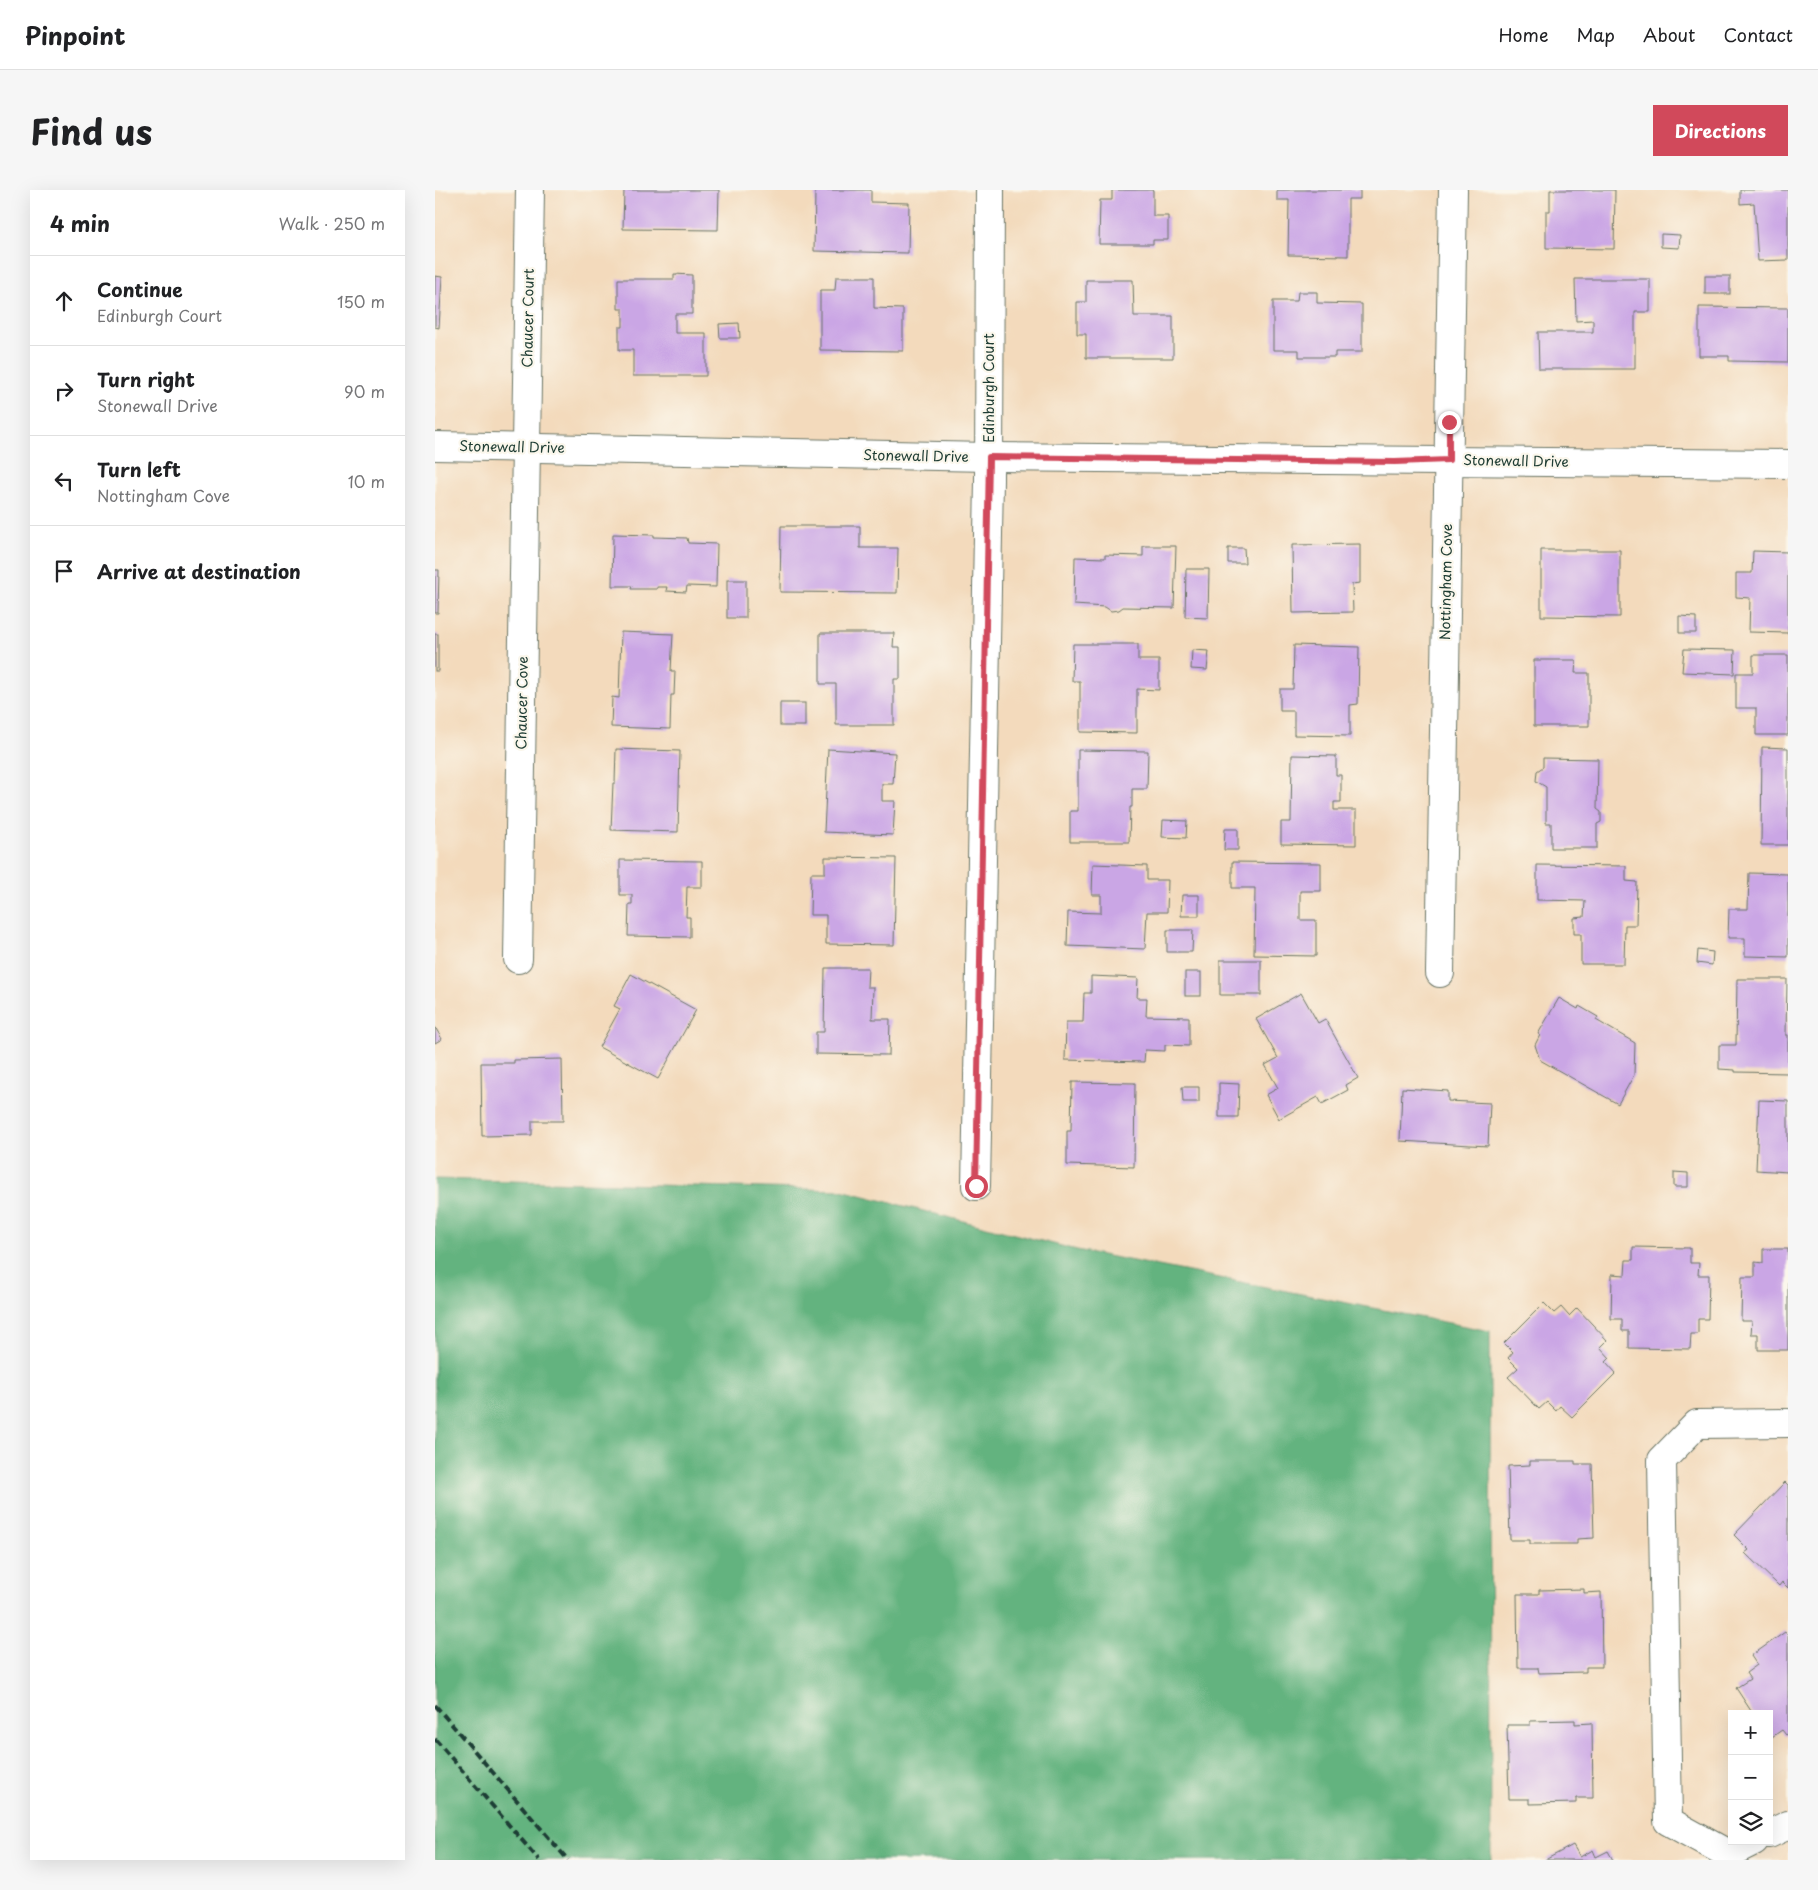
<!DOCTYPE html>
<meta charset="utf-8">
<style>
body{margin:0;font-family:"Playpen Sans",sans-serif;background:#f6f6f6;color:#202124}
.controls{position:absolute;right:15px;bottom:15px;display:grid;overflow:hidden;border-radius:0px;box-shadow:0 5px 20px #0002}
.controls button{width:45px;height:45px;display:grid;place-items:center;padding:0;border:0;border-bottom:1px solid #e0e0e0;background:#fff;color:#202124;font:25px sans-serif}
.stop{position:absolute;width:15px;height:15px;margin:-11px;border:4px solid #d1495b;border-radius:50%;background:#fff}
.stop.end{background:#d1495b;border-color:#fff;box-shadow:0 1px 5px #0008}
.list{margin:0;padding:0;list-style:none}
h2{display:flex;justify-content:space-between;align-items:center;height:65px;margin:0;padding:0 20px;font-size:21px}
h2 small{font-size:16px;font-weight:400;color:#757577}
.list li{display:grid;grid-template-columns:32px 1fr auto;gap:15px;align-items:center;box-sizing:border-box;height:90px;padding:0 20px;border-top:1px solid #e0e0e0}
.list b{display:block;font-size:19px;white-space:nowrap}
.list p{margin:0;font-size:16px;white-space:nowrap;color:#757577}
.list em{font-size:16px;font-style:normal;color:#757577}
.icon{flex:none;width:28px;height:28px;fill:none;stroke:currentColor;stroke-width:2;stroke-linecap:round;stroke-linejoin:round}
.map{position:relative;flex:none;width:1353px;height:1670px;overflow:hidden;border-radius:0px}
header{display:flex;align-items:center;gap:30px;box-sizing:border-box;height:70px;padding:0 25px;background:#fff;border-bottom:1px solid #e0e0e0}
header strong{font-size:24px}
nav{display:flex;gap:28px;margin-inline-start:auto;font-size:18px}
.intro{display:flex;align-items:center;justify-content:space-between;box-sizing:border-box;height:120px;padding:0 30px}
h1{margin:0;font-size:35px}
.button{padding:12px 22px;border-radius:0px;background:#d1495b;color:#fff;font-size:18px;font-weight:700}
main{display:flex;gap:30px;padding:0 30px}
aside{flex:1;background:#fff;border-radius:0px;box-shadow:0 5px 20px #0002}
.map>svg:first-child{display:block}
.forest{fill:#63b37f;stroke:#41785a}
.building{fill:#caa6e5}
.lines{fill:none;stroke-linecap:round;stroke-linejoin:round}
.street-casing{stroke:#697464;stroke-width:30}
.secondary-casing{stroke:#697464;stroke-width:30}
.street{stroke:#fff;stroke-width:28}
.secondary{stroke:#fff;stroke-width:28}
.rail{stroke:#1f3d34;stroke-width:4;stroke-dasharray:8 4;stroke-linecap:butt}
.route{stroke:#d1495b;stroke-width:6}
.labels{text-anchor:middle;stroke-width:4.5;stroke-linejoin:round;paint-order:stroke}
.street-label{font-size:14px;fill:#1f3d34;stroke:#fbf7ec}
</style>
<header>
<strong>Pinpoint</strong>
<nav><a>Home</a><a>Map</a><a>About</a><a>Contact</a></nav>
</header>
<div class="intro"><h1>Find us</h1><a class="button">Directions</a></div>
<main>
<aside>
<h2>4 min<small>Walk · 250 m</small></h2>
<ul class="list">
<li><svg class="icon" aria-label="ahead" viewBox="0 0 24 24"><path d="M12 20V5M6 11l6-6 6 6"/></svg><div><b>Continue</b><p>Edinburgh Court</p></div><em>150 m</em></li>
<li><svg class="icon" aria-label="right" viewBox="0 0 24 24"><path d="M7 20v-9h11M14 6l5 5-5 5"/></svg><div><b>Turn right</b><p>Stonewall Drive</p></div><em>90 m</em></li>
<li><svg class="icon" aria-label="left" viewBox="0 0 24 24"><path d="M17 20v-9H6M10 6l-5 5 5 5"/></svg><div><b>Turn left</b><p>Nottingham Cove</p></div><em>10 m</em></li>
<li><svg class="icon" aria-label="arrive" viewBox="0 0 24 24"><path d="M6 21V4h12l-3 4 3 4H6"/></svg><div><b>Arrive at destination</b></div></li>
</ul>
</aside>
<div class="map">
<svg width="1353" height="1670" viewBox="0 0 1353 1670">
<rect width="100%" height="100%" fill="#fbf7ec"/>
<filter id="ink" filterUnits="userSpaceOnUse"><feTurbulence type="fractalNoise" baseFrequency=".02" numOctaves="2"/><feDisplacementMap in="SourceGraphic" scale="10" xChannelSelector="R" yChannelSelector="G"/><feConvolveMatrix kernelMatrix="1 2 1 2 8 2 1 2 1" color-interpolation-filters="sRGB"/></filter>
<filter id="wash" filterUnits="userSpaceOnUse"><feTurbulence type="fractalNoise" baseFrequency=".0096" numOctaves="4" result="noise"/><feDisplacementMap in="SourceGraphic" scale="20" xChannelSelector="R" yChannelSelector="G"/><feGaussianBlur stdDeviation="1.12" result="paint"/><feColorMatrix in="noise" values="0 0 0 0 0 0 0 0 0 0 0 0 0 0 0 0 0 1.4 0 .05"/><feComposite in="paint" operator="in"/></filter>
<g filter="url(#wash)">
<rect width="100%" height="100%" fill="#f3dabc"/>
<polygon class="forest" points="0,989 406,1000 642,1060 1055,1141 1056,1670 0,1670"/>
<g id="blocks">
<g class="building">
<polygon points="189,0 284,0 283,40 188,39"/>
<polygon points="380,0 436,0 436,12 474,13 473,63 379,61"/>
<polygon points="677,0 718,0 718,26 733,26 733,50 718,50 718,54 664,54 665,10 677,10"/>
<polygon points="842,0 925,0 925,9 913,9 913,66 853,65 854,10 842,10"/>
<polygon points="1115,0 1180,0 1179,59 1111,58 1111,21 1115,21"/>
<polygon points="1305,0 1353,0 1353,70 1323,71 1319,13 1305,14"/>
<polygon points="1226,44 1245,45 1244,58 1226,57"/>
<polygon points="239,84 257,85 257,124 240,124 240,143 271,143 271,186 198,186 198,160 184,160 184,137 188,137 188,119 183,119 183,89 239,89"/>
<polygon points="0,86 7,87 4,138 0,137"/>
<rect x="1270" y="86" width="25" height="18"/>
<polygon points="401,87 439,87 439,118 468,119 468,161 385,160 385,100 400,100"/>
<polygon points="1140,89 1215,89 1215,122 1200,122 1200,179 1104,179 1103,142 1158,142 1158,130 1141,131"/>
<polygon points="651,90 698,90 699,126 738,126 738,168 651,168 651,144 642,144 642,112 651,112"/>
<polygon points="863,102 882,102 882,113 927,114 927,162 900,162 900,167 864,167 864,160 838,160 838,111 862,111"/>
<polygon points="1264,117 1353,118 1353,172 1294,171 1294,166 1264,166"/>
<polygon points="304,133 305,148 285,148 284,134"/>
<polygon points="346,336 425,336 425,358 463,358 462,403 345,402"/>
<polygon points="178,344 219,345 219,347 252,348 253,353 282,354 281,397 252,396 251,402 231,401 232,397 222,397 222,399 196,399 197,396 177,396"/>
<polygon points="925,354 925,393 917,394 918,422 858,423 857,355"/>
<polygon points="708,356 741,356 739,418 688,417 684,420 676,421 670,417 639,415 640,367 670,368 670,365 708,366"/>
<polygon points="793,358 809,358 810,373 793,373"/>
<polygon points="1106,360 1185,360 1185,427 1106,426"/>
<polygon points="1318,361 1353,362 1353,443 1314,442 1315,408 1301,407 1301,383 1317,383"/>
<polygon points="751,379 774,379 773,428 750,427"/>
<polygon points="0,380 4,380 3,423 0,423"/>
<rect x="292" y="390" width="19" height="38"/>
<polygon points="1244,426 1261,427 1261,443 1244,443"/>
<polygon points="186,442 238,444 236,481 240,481 239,505 236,505 235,539 176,537 177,507 184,508"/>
<polygon points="385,443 459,443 458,457 465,457 465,489 459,489 459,535 401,535 401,494 385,494"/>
<rect x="0" y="444" width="3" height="37"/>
<polygon points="638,454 703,454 703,470 724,470 724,500 702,499 702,543 645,542 645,491 637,491"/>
<polygon points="859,455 924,457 923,514 915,515 915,546 859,545 859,521 845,521 845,499 858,499"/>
<polygon points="1249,459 1300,460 1299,484 1247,482"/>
<polygon points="757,460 774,461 772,480 756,479"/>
<polygon points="1318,465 1353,465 1353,545 1321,545 1321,518 1301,518 1301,483 1318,483"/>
<polygon points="1099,470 1141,470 1140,483 1154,483 1154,536 1099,536"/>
<rect x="345" y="513" width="25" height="23"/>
<polygon points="1327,557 1353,558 1353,655 1326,655"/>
<polygon points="181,559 245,561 243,642 176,640 178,593 180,593"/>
<polygon points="393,559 460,563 458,594 447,594 447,611 460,611 458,645 389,642"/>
<polygon points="643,560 713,561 712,599 697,599 697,617 695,617 694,652 635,652 635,621 643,621"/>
<polygon points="857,565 901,566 901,585 906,585 906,612 899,612 899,620 921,620 921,655 846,654 846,632 856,632"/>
<polygon points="1108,568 1163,569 1162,619 1166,622 1166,632 1162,634 1162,658 1116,658 1116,633 1111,633 1111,597 1101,591 1102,581 1108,577"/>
<polygon points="728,630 752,631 751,648 727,647"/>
<polygon points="790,639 803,639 803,660 789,660"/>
<polygon points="390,667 461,668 459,755 391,754 391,725 375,725 376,683 390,683"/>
<polygon points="185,670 267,671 267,697 252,697 251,727 255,727 255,747 193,746 194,714 197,714 197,705 185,705"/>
<polygon points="797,672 886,673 886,701 865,701 865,730 881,730 881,766 819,765 820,698 797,698"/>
<polygon points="658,674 712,676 712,690 733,690 732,722 712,722 710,759 632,756 633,722 666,723 666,705 657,705"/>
<polygon points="1102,675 1191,676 1191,691 1202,692 1201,735 1190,735 1189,774 1146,774 1146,744 1139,744 1139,728 1149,727 1150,711 1102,710"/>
<polygon points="1314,683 1353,684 1353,767 1310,766 1310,748 1293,748 1294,719 1313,719"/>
<polygon points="747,705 764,705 764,726 746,726"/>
<polygon points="732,740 758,740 757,762 732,762"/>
<polygon points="1263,760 1278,762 1277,775 1262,773"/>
<rect x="785" y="770" width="41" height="35"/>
<polygon points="390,778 433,778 432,797 438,797 437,829 455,829 454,865 381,864 381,842 389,842"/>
<rect x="750" y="782" width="16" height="24"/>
<polygon points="196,784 261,820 223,889 164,857 185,819 179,816"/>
<polygon points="656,786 703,788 702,808 712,808 711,826 754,827 754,856 730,855 730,861 710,860 709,872 630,870 631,832 648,832 649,803 656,803"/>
<polygon points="1302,789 1352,789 1351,845 1353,845 1353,883 1300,882 1300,880 1284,879 1284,855 1301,855"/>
<polygon points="866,803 883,833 890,829 923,888 911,895 913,900 887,914 883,907 844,929 831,905 843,898 830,875 843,868 821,829"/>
<polygon points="1124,808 1143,819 1144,816 1163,827 1161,830 1200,853 1199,885 1183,914 1105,870 1100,855 1105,845 1103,844"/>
<polygon points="0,837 7,849 0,853"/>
<polygon points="127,869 128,931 97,931 97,945 47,946 46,873 79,873 79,870"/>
<polygon points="637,892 700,893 699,977 632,975 632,941 636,941"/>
<polygon points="784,893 804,894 803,927 784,927"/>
<polygon points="747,897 764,897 764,912 748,912"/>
<polygon points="967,898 1013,901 1013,911 1055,913 1053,956 965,951"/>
<polygon points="1324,910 1353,911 1353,982 1321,980"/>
<polygon points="1239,982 1253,983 1253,997 1239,997"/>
<polygon points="1198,1057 1255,1058 1255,1073 1264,1073 1263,1085 1274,1085 1273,1129 1263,1129 1263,1144 1256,1144 1255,1159 1194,1158 1194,1141 1187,1141 1187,1129 1176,1129 1177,1084 1190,1085 1191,1070 1198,1070"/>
<polygon points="1328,1059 1353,1059 1353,1160 1323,1160 1323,1144 1316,1144 1317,1131 1306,1131 1307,1087 1320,1087 1320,1072 1328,1073"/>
<polygon points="1109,1113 1119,1123 1126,1117 1134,1126 1142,1118 1172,1150 1165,1157 1175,1168 1171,1172 1181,1183 1137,1227 1125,1216 1121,1221 1112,1212 1104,1219 1073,1187 1083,1178 1073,1168 1078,1162 1069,1153"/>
<polygon points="1095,1271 1140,1271 1140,1274 1157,1274 1159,1348 1142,1349 1142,1354 1095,1354 1095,1350 1075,1350 1073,1276 1095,1275"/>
<polygon points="1350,1292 1353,1295 1353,1398 1347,1392 1344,1396 1310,1363 1314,1360 1299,1345"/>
<polygon points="1149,1399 1149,1403 1166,1402 1167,1477 1151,1477 1151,1482 1104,1483 1103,1478 1083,1478 1082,1404 1104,1404 1104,1400"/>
<polygon points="1350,1442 1353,1446 1353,1544 1351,1545 1347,1540 1334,1549 1334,1524 1318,1524 1301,1498 1315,1489 1311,1483 1322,1475 1316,1466"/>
<polygon points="1140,1530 1140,1534 1157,1533 1158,1608 1141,1608 1141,1613 1094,1614 1094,1609 1074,1609 1072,1535 1095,1535 1095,1531"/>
<polygon points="1138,1655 1145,1667 1158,1660 1161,1667 1173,1661 1178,1670 1110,1670"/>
</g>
</g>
</g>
<g filter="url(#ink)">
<use href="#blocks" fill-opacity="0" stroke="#697464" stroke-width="1"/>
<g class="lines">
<defs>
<g id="street">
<polyline points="83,769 95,0"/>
<polyline points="1005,783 1018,0"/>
<polyline points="541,996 554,290 555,0"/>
<polyline points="1334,1644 1353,1635"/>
<polyline points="1319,1651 1293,1664 1233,1631 1227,1270 1262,1234 1353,1233"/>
</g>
<polyline id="secondary" points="0,256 554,267 1353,274"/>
</defs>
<use href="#street" class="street-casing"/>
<use href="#secondary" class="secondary-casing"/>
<use href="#street" class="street"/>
<use href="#secondary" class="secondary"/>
<g class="rail">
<polyline points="0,1515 133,1670"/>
<polyline points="0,1549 104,1670"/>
</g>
</g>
</g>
<g class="lines" filter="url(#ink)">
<polyline class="route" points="541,996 554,267 960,272 1014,270 1014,232"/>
</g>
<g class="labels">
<g class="street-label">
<text transform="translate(93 128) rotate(-89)" y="5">Chaucer Court</text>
<text transform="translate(554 198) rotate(-90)" y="5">Edinburgh Court</text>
<text transform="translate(77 257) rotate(1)" y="5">Stonewall Drive</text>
<text transform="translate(481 266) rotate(1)" y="5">Stonewall Drive</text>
<text transform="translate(1081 271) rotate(1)" y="5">Stonewall Drive</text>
<text transform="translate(1011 392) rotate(-89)" y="5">Nottingham Cove</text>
<text transform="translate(87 513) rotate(-89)" y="5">Chaucer Cove</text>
</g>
</g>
</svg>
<div class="controls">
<button>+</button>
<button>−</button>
<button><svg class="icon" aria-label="layers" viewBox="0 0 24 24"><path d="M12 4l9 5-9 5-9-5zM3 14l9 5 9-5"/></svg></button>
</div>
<div class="stop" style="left:541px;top:996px"></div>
<div class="stop end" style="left:1014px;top:232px"></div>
</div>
</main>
